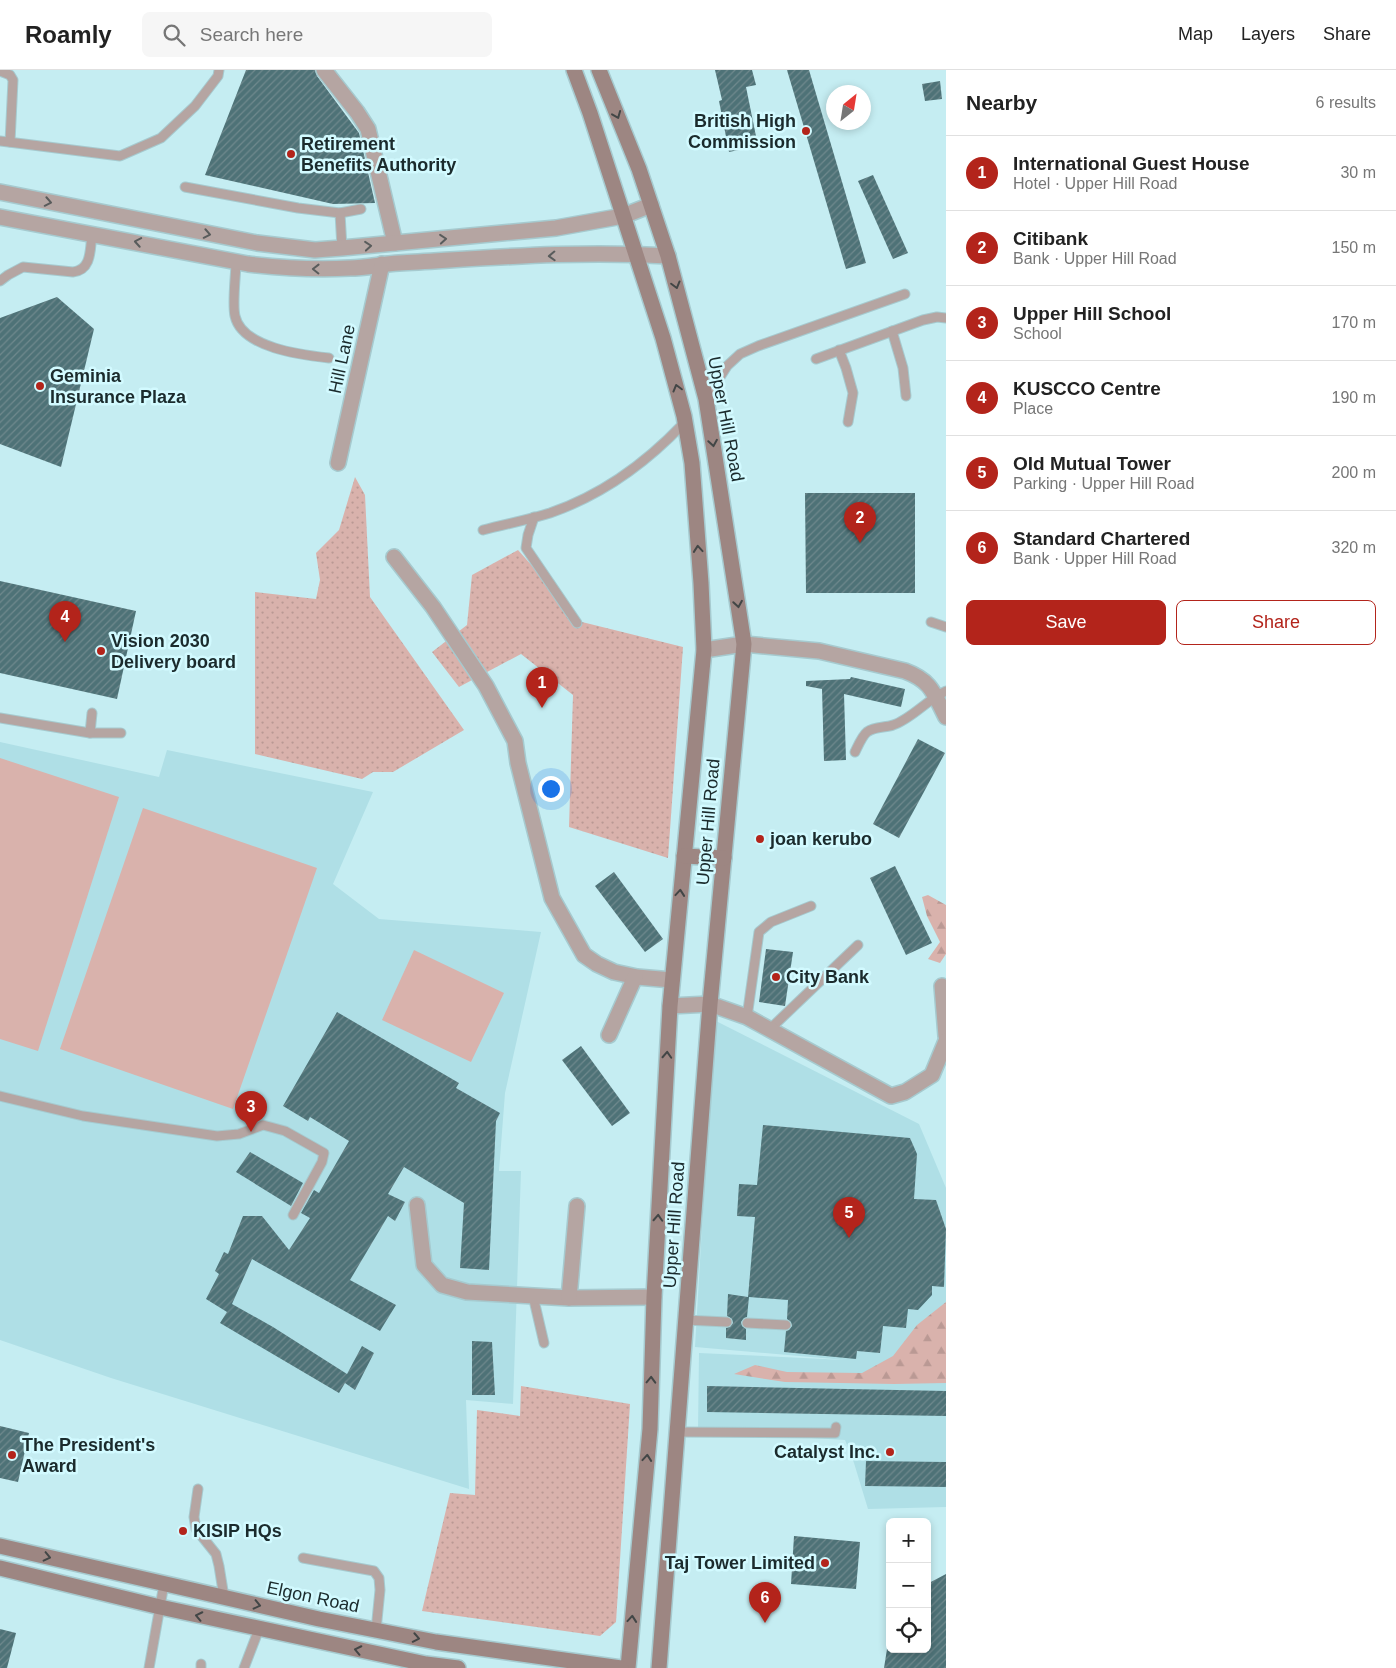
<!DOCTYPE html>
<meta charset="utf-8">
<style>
body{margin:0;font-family:Arial,sans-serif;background:#f6f6f6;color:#222}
.controls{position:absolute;right:15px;bottom:15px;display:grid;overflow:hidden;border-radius:8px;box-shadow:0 2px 8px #0003}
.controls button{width:45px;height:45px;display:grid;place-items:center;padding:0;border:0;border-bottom:1px solid #e0e0e0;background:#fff;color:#222;font:25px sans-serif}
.compass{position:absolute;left:826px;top:15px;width:45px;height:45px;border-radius:50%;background:#fff;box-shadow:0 2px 8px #0003;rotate:30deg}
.you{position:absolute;left:550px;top:718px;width:18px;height:18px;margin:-12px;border:4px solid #fff;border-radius:50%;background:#1a73e8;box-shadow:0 0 0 8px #1a73e833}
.badge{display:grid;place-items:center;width:32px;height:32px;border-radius:50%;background:#b3241b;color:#fff;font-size:16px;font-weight:700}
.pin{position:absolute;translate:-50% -41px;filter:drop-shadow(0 1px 2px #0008)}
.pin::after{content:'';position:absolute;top:26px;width:18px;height:15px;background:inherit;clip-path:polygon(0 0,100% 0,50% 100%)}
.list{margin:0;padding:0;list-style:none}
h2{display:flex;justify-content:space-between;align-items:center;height:65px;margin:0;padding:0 20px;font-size:21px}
h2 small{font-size:16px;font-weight:400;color:#767676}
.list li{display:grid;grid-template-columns:32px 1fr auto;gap:15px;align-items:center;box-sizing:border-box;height:75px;padding:0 20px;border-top:1px solid #e0e0e0}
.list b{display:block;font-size:19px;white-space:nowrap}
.list p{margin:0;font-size:16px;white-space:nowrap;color:#767676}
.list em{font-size:16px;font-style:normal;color:#767676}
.actions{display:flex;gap:10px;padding:15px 20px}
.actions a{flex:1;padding:11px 0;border:1px solid #b3241b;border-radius:8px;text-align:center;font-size:18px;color:#b3241b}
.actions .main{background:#b3241b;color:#fff}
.icon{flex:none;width:28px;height:28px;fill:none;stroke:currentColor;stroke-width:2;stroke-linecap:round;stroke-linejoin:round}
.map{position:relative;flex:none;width:946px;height:1598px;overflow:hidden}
header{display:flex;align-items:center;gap:30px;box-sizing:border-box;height:70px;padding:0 25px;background:#fff;border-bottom:1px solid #e0e0e0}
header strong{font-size:24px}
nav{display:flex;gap:28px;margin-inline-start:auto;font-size:18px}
.search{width:350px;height:45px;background:#f6f6f6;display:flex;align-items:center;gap:12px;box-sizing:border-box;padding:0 18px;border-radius:8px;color:#767676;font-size:19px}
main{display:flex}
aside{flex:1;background:#fff}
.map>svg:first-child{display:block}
.built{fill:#afdfe6}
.grass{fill:url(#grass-dots)}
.forest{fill:url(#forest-firs)}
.garden{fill:#d9b2ac}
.building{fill:url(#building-hatch)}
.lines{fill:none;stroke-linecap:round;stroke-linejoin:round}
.lane-casing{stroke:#a6cacf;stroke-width:11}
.street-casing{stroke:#a6cacf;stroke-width:18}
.secondary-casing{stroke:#a6cacf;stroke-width:18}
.lane{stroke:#b5a5a2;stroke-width:9}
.street{stroke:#b5a5a2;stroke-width:15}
.secondary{stroke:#9d8682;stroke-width:15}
.oneway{stroke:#424646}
.oneway2{stroke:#595c5c}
.poi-dot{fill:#b3241b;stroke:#d2faff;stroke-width:2}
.labels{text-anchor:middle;stroke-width:5;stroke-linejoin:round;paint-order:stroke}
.poi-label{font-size:18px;font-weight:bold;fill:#1b2b2d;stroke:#d2faff;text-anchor:start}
.street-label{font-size:18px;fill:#1b2b2d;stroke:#d2faff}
</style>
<header>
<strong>Roamly</strong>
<div class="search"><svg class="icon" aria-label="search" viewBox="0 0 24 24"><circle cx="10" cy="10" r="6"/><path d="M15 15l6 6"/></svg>Search here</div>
<nav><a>Map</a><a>Layers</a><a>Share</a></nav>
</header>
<main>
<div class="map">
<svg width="946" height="1598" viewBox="0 0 946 1598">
<defs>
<pattern id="grass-dots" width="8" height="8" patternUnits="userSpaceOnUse" patternTransform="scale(1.25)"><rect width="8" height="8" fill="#d9b2ac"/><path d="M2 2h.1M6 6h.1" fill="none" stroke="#ba9994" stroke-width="1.8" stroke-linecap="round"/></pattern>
<pattern id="forest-firs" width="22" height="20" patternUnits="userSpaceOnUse" patternTransform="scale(1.25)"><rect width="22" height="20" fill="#d9b2ac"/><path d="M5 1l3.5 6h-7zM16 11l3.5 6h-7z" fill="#ba9994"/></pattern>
<pattern id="building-hatch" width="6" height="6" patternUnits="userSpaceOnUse" patternTransform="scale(1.25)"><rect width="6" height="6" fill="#4e7277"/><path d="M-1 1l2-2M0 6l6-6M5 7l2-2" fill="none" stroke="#6f898d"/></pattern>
</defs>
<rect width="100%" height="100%" fill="#c5edf2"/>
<g class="built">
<polygon points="0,672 159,707 167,680 373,722 333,814 379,849 541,862 505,1023 499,1101 521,1101 513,1334 466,1330 469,1419 111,1308 0,1270"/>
<polygon points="714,950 919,1054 946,1118 946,1437 868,1439 854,1393 845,1370 698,1361 699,1283 845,1290 695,1277"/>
</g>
<g class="grass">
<polygon points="355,407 365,425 370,527 464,660 393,702 373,702 362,709 255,684 255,522 316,529 320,510 316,483 339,460"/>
<polygon points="518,480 582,552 683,577 668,788 569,757 573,625 521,584 459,617 432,582 467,555 472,505"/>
<polygon points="521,1316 630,1334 616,1552 600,1566 422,1541 450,1423 475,1425 477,1340 520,1346"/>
</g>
<g class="forest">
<polygon points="928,825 946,835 946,884 940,893 928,889 940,872 927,846 922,827"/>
<polygon points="946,1232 946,1313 894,1314 785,1312 734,1304 755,1295 787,1302 862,1303 893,1286 917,1255"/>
</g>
<g class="garden">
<polygon points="0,688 119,727 38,981 0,969"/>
<polygon points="143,738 317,798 233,1039 60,979"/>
<polygon points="414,880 504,923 471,992 382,950"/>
</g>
<g class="building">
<polygon points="246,0 315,0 317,6 359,63 375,133 333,134 205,105"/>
<polygon points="715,0 752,0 756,15 746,17 758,76 729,82 719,31 722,30"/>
<polygon points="787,0 809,0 866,193 846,199"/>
<polygon points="940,11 942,29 925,31 922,14"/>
<polygon points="873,105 908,183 893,189 858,111"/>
<polygon points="57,227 94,259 61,397 0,374 0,248"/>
<polygon points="805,423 915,423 915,523 806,523"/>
<polygon points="0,511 136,541 117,629 0,603"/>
<polygon points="851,607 905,619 901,637 844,624 846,690 824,691 822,619 806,616 806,611 850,609"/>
<polygon points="918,669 945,683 899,768 873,754"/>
<polygon points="895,796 932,873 906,885 870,808"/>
<polygon points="614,802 663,869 645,882 595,816"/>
<polygon points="766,879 793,882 785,936 759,932"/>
<polygon points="337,942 459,1013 456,1018 500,1043 496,1051 489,1200 460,1198 464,1133 404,1097 388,1124 405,1132 395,1151 388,1146 350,1210 396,1235 380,1261 252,1189 232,1234 273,1257 347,1304 362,1276 374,1283 355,1320 345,1313 339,1323 220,1253 227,1242 206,1229 219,1204 215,1201 224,1182 228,1184 243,1146 262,1146 289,1180 310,1148 301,1143 314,1120 319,1123 349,1071 310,1047 308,1051 283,1036"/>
<polygon points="581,976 630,1043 612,1056 562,990"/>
<polygon points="763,1055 910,1068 917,1084 914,1129 936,1130 946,1159 944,1217 932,1216 932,1225 918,1240 908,1239 906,1258 883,1256 880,1283 857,1281 856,1289 784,1282 786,1261 789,1260 792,1256 791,1252 787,1249 788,1230 749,1227 747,1247 744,1248 741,1252 742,1256 746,1259 746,1270 726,1268 726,1258 730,1257 733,1253 732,1249 727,1246 728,1224 748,1227 755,1147 737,1146 739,1114 757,1115"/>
<polygon points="250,1082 303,1113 291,1136 236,1102"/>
<polygon points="472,1271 492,1272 495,1325 472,1325"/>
<polygon points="707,1316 946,1321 946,1346 707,1342"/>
<polygon points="0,1356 29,1363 18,1412 0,1408"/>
<polygon points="866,1391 946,1392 946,1417 865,1416"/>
<polygon points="794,1466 860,1472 856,1519 791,1514"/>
<polygon points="946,1504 946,1598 884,1598 887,1579 927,1579 927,1514"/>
<polygon points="0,1559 16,1563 7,1598 0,1598"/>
</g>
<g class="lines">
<defs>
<g id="lane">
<polyline points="0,1 10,5 13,10 10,72"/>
<polyline points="0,71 120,86 161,68 195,36 218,6 219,0"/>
<polyline points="185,117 298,138 340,143 361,139"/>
<polyline points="340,143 342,178"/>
<path d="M236,191C236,205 232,233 235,246C242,278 302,285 329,288"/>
<path d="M0,211L8,205L23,197L73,202C92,200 90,179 92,164"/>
<polyline points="892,261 903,298 906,326"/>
<polyline points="839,280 846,298 853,323 848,352"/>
<polyline points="816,289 923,250 937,247 946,248"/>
<polyline points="706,329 727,296 740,284 758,276 905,224"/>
<polyline points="534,447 528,465 526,478 577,553"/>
<path d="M483,460C505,454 528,450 550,443C602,425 645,394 683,354L684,349"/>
<polyline points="931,552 946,557"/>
<polyline points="0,648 90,663 121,663"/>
<polyline points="90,663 92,643"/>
<path d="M855,682C858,676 862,666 867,662C875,656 885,658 893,655C910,650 928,629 946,621"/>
<polyline points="747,947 759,862 771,852 811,836"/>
<polyline points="770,959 858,875"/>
<polyline points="0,1026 83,1046 217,1066 239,1064 263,1055 285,1061 324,1083 322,1092 293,1145"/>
<polyline points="533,1226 544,1273"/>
<polyline points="685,1250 727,1252"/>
<polyline points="747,1253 786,1255"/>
<polyline points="677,1362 835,1363 836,1357"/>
<polyline points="198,1419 194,1447 196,1459 216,1484 219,1496 224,1527"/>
<polyline points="303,1488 374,1501 379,1508 380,1520 376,1560"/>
<polyline points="149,1598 164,1514"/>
<polyline points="201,1598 201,1594"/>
<polyline points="244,1598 259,1559"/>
</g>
<g id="street">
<polyline points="324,0 357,42 368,59 395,173"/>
<polyline points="0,122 257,173 315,180 342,178 556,158 623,146 651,135"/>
<path d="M0,147L248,194C282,198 315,200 350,198C366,198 382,194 399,193C488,188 578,180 668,186"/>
<polyline points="338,393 382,194"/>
<polyline points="394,487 433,537 486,616 515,671 518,693 552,828 584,885 597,894 614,902 637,907 672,910"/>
<path d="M704,580L744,574L819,581L905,601C932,611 934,624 946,647"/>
<polyline points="942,916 946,966"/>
<polyline points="670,936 710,934 747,947 891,1026 905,1022 932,1005 946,971"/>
<polyline points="609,965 635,907"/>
<polyline points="417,1135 424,1195 442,1215 467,1222 569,1228 654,1227"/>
<polyline points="569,1228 577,1136"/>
</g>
<g id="secondary">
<polyline points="574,0 590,43 663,268 684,346 692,393 701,513 704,580 670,936 654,1227 650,1359 628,1598"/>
<polyline points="599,0 639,99 668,186 706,329 744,574 710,934 659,1598"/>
<polyline points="684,786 724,788"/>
<polyline points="0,1476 319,1549 436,1572 621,1598"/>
<polyline points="0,1498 160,1537 426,1594 458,1598"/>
</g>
</defs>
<use href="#lane" class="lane-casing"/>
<use href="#street" class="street-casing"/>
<use href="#secondary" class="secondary-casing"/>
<use href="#lane" class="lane"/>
<use href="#street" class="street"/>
<use href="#secondary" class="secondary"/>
</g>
<defs><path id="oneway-chevron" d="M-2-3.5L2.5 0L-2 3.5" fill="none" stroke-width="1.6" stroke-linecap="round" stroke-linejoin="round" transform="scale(1.25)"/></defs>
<g class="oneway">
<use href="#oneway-chevron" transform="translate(617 45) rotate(68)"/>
<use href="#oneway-chevron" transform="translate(676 215) rotate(75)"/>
<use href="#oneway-chevron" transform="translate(677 318) rotate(-105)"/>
<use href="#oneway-chevron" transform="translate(713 373) rotate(81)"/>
<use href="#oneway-chevron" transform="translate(698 479) rotate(-95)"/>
<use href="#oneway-chevron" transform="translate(738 534) rotate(81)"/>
<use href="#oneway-chevron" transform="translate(680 823) rotate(-85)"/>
<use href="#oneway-chevron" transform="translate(667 985) rotate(-87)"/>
<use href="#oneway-chevron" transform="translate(658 1148) rotate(-87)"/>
<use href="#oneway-chevron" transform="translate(651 1310) rotate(-88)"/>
<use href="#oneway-chevron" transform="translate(647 1388) rotate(-85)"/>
<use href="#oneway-chevron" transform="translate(47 1487) rotate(13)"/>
<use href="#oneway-chevron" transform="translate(257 1535) rotate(13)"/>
<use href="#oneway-chevron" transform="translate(199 1546) rotate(-168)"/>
<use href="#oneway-chevron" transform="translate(632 1549) rotate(-85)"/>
<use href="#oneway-chevron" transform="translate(416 1568) rotate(11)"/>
<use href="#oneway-chevron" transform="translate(358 1580) rotate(-168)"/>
</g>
<g class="oneway2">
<use href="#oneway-chevron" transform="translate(48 132) rotate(11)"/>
<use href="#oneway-chevron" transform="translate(207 164) rotate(11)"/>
<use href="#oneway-chevron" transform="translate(443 169) rotate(-5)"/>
<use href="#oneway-chevron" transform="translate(138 172) rotate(-170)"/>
<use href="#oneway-chevron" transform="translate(368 176) rotate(-5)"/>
<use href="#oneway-chevron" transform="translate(552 186) rotate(178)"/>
<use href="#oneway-chevron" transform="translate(316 199) rotate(-179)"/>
</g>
<g class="poi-dot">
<circle cx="806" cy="61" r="5"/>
<circle cx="291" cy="84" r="5"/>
<circle cx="40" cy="316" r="5"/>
<circle cx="101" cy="581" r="5"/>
<circle cx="760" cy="769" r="5"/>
<circle cx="776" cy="907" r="5"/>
<circle cx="890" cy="1382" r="5"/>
<circle cx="12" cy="1385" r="5"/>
<circle cx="183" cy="1461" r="5"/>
<circle cx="825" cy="1493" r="5"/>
</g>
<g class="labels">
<g class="poi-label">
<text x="796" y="57" text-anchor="end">British High<tspan x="796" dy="21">Commission</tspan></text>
<text x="301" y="80">Retirement<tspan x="301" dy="21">Benefits Authority</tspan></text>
<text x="50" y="312">Geminia<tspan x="50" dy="21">Insurance Plaza</tspan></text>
<text x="111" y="577">Vision 2030<tspan x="111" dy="21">Delivery board</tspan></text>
<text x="770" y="775">joan kerubo</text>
<text x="786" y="913">City Bank</text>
<text x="22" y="1381">The President's<tspan x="22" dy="21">Award</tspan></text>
<text x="880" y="1388" text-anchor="end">Catalyst Inc.</text>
<text x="193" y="1467">KISIP HQs</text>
<text x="815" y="1499" text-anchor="end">Taj Tower Limited</text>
</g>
<g class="street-label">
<text transform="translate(342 289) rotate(-78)" y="6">Hill Lane</text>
<text transform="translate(726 349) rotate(79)" y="6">Upper Hill Road</text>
<text transform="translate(708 752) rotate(-85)" y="6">Upper Hill Road</text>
<text transform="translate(674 1155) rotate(-86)" y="6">Upper Hill Road</text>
<text transform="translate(313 1527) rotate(12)" y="6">Elgon Road</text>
</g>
</g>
</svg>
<div class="controls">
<button>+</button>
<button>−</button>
<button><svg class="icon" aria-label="locate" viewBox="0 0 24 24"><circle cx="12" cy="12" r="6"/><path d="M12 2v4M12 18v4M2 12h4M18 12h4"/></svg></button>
</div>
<svg class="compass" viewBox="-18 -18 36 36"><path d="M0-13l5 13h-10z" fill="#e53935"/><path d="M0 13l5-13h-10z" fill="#767676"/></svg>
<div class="you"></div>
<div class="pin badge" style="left:542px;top:638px">1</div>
<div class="pin badge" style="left:860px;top:473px">2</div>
<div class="pin badge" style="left:251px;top:1062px">3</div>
<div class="pin badge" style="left:65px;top:572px">4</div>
<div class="pin badge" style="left:849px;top:1168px">5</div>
<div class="pin badge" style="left:765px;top:1553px">6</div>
</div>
<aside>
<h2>Nearby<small>6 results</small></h2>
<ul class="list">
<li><span class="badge">1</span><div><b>International Guest House</b><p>Hotel · Upper Hill Road</p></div><em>30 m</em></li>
<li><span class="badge">2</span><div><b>Citibank</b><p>Bank · Upper Hill Road</p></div><em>150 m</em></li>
<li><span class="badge">3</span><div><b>Upper Hill School</b><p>School</p></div><em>170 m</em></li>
<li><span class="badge">4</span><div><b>KUSCCO Centre</b><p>Place</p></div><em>190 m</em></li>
<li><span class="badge">5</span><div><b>Old Mutual Tower</b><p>Parking · Upper Hill Road</p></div><em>200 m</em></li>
<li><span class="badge">6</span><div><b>Standard Chartered</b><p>Bank · Upper Hill Road</p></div><em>320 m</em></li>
</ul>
<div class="actions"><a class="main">Save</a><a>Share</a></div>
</aside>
</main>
